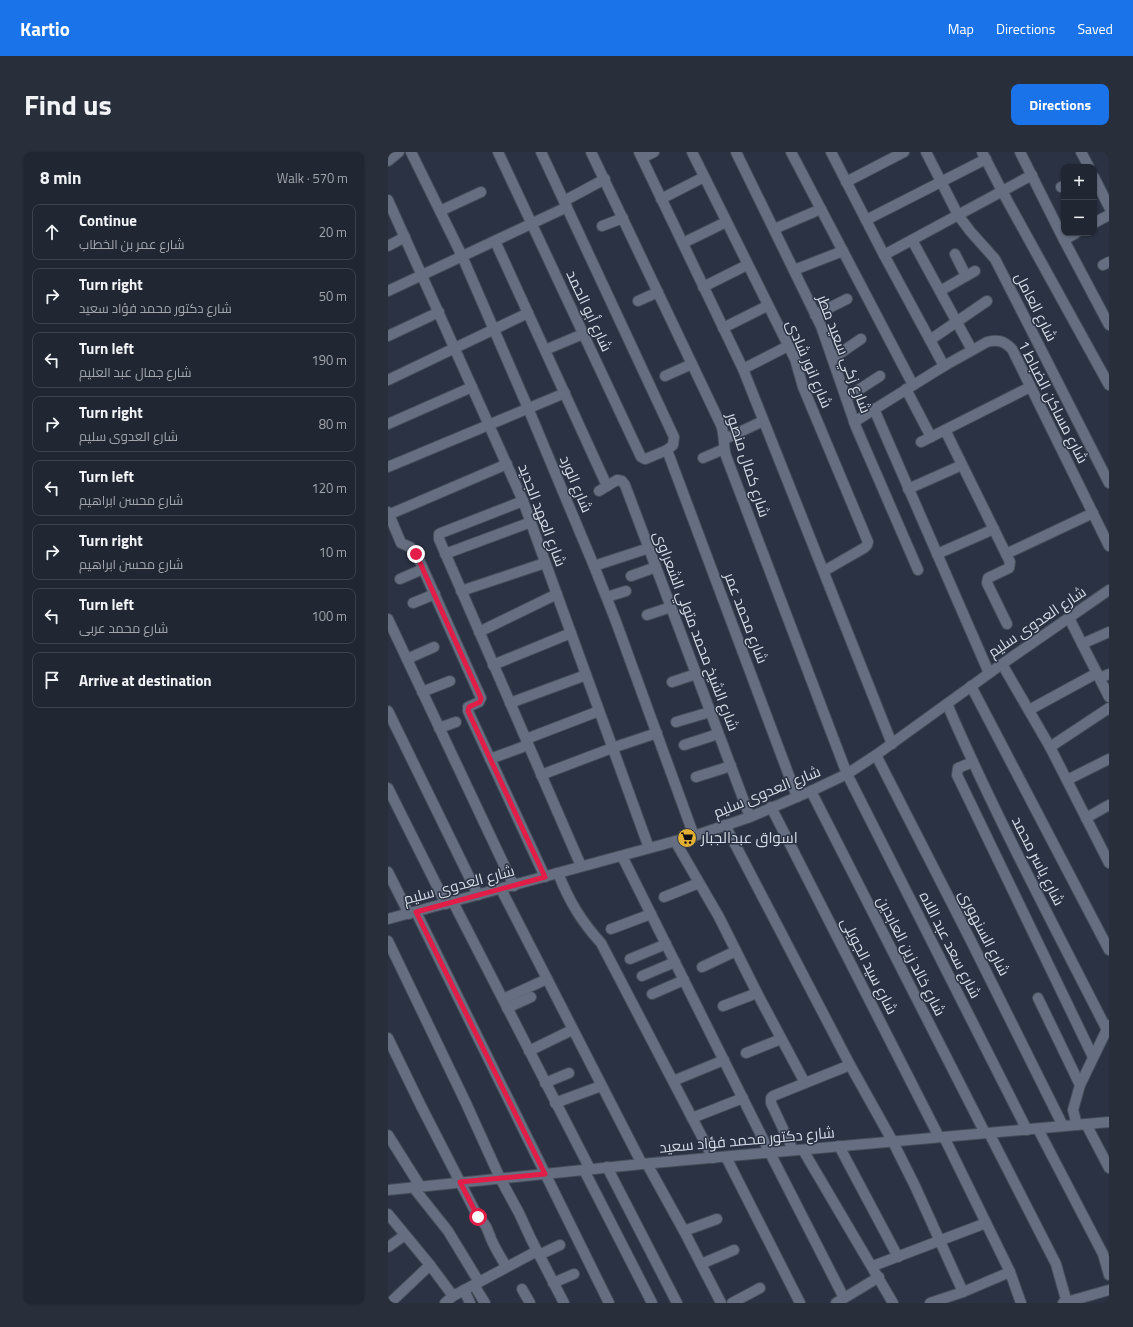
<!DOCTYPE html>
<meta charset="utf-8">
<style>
body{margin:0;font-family:"Titillium Web",Cairo,sans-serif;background:#282e3a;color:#f1f3f6}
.controls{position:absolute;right:12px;top:12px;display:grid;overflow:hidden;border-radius:8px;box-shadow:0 1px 3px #0004}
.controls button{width:36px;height:36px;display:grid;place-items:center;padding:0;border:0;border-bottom:1px solid #3d434d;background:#202632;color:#f1f3f6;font:20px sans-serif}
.stop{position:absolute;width:12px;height:12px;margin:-9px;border:3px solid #e11d48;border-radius:50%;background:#fff}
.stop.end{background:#e11d48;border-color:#fff;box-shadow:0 1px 4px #0008}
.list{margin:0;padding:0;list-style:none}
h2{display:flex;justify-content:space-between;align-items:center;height:52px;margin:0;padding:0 16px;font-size:17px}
h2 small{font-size:13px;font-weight:400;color:#a2a5ac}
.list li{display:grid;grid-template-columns:26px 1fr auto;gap:12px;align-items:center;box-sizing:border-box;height:56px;margin:0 8px 8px;padding:0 8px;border:1px solid #3d434d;border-radius:8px}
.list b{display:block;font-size:15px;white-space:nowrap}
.list p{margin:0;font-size:13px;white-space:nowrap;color:#a2a5ac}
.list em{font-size:13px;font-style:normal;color:#a2a5ac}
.icon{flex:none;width:22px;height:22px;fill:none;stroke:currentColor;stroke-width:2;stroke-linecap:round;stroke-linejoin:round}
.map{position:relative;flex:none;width:721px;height:1151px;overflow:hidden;border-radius:8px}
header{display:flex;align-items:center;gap:24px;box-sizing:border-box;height:56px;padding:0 20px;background:#1a73e8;color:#fff}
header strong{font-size:19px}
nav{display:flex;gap:22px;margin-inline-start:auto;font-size:14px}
.intro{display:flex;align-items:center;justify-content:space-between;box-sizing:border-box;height:96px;padding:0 24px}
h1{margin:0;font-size:28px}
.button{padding:10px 18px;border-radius:8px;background:#1a73e8;color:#fff;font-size:14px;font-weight:700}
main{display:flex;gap:24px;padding:0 24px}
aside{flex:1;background:#202632;border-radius:8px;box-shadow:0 1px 3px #0004}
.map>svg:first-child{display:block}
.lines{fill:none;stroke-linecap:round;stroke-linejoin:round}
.minor-casing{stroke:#464d5a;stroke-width:12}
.tertiary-casing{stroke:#464d5a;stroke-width:12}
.minor{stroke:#666f82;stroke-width:10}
.tertiary{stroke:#666f82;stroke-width:10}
.route{stroke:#e11d48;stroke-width:5}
.labels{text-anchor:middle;stroke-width:3;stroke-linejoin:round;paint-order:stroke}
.street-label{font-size:15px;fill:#d7dde7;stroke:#2a3243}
.poi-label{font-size:15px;fill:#d7dde7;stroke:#2a3243;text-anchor:start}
</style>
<header>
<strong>Kartio</strong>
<nav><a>Map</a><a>Directions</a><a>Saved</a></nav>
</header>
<div class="intro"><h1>Find us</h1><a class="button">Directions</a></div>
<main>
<aside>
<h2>8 min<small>Walk · 570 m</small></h2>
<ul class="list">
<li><svg class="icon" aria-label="ahead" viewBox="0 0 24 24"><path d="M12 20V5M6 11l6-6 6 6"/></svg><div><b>Continue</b><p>شارع عمر بن الخطاب</p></div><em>20 m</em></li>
<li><svg class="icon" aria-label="right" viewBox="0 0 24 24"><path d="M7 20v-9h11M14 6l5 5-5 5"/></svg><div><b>Turn right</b><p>شارع دكتور محمد فؤاد سعيد</p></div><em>50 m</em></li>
<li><svg class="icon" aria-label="left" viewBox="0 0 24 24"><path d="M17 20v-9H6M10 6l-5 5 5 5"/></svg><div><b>Turn left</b><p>شارع جمال عبد العليم</p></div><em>190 m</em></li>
<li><svg class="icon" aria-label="right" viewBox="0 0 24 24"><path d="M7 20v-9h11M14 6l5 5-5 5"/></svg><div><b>Turn right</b><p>شارع العدوى سليم</p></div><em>80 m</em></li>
<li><svg class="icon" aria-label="left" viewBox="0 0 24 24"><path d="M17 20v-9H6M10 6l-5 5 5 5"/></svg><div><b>Turn left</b><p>شارع محسن ابراهيم</p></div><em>120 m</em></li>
<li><svg class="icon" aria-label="right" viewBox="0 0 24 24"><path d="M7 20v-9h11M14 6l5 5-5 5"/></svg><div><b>Turn right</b><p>شارع محسن ابراهيم</p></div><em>10 m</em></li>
<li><svg class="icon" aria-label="left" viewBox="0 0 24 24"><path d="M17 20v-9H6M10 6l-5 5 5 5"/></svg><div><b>Turn left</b><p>شارع محمد عربى</p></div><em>100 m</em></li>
<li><svg class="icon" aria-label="arrive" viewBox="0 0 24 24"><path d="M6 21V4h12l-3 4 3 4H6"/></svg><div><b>Arrive at destination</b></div></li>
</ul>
</aside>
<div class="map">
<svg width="721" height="1151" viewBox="0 0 721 1151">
<rect width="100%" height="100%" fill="#2a3243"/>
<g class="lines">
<defs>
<g id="minor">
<polyline points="23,0 74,104 140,256 206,414 227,467 306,684"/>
<polyline points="110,0 253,305 257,307 260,306 279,298 285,293 286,285 153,0"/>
<path d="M203,0L333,273C337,283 335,294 338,304L459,622L639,978"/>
<polyline points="251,0 355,217 504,592"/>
<polyline points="304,0 407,207 415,235 480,390 479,393 476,396 436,419"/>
<polyline points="348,0 433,174 468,275 530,418"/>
<polyline points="403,0 525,233"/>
<polyline points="443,0 496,103 556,214"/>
<polyline points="538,0 570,63 582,79 607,107 721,331"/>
<polyline points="594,0 614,39 721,233"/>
<polyline points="632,0 676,88 721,173"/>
<polyline points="693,0 701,15"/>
<polyline points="254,6 266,0"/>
<polyline points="706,25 721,55"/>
<polyline points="458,30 516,0"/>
<polyline points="673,35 676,34"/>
<polyline points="273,47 316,25"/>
<polyline points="0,48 135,349 261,696"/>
<polyline points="176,49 217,27"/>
<polyline points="52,59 93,40"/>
<polyline points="478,68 598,7"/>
<polyline points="706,71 721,63"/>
<polyline points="214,74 235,66"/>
<polyline points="386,77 433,57"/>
<polyline points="524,88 584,198"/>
<polyline points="676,88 688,81"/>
<polyline points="107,89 219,334"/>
<polyline points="295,91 338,70"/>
<polyline points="0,94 17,85"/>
<polyline points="567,102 578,124"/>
<polyline points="496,103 644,23"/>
<polyline points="715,113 721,110"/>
<polyline points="406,118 455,99"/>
<polyline points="315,135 359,113"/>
<polyline points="0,139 179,55"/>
<polyline points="552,139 587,119"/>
<polyline points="250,149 270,140"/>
<polyline points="427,163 459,147"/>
<polyline points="335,176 379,154"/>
<polyline points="0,184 51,160"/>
<polyline points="542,188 599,149"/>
<polyline points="157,198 195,182"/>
<polyline points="445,206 473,187"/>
<polyline points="355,217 400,194"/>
<polyline points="277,224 304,212"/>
<polyline points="0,228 140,161"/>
<polyline points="518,237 543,285"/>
<polyline points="458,246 492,224"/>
<polyline points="486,257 601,521"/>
<path d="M466,270L556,214L599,190C610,187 616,189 624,197L721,394"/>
<polyline points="0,272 84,235"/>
<polyline points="557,278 622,410 621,416 600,426 599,431 619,472"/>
<polyline points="337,287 375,269"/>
<polyline points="533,290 642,235"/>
<polyline points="279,298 409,645"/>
<polyline points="315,306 336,297"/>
<polyline points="0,315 177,241"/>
<polyline points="520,337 574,313"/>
<polyline points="211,339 229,328 234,329 237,333 362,665"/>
<polyline points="135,349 53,381 51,382 51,387 193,714"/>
<polyline points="0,360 13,391 22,395 28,401 93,546 91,550 80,555 80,559 157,725"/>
<polyline points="0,363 119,312"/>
<polyline points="57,402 143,370"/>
<polyline points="549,402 606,377"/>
<polyline points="618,402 705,361"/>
<polyline points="206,414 261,396"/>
<polyline points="243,424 268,415"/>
<polyline points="12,427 35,417"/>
<polyline points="73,439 157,411"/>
<polyline points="219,445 238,439"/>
<polyline points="25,451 47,442"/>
<polyline points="259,463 283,455"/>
<polyline points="681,466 721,545"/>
<polyline points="0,467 126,734"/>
<polyline points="91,480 169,442"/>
<polyline points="694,492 721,480"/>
<polyline points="19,507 46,495"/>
<polyline points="614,512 662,595 721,711"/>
<polyline points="105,513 183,481"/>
<polyline points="712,526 721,522"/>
<polyline points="284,530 308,522"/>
<polyline points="583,534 721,798"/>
<polyline points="34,540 62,529"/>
<polyline points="122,551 198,523"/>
<path d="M559,552C607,663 664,770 719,878"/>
<polyline points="641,558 709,521"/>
<polyline points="0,559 90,743"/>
<polyline points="288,570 322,560"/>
<polyline points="51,576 68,570"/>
<polyline points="138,587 211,559"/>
<polyline points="296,593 330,582"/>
<polyline points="662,595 721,556"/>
<polyline points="488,603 582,787 675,974"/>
<polyline points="102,607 140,593"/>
<polyline points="585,610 570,616 569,623 705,905"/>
<polyline points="153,623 224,596 269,581"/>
<polyline points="308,625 343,614"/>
<polyline points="679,628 721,607"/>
<polyline points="0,636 58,752"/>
<polyline points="423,639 597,981"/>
<polyline points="383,655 551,985"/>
<polyline points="698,666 721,653"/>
<polyline points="337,673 462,913 505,990 527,1034 575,1140"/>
<polyline points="287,689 331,765 369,841 417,931"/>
<polyline points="234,704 382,1001 456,1146"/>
<polyline points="0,720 21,762"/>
<path d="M170,721C181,749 193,769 213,791L325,1006"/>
<polyline points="113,737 254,1012"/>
<polyline points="276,745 311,731"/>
<polyline points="65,750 202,1017"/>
<polyline points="28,760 221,1151"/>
<polyline points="0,767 306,684 362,665 423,639 459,622 488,603 614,512 721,438"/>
<polyline points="223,777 263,762"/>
<polyline points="0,789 77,949 112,1026 131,1061 143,1087 176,1151"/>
<polyline points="242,807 278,792"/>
<polyline points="314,815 348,799"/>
<polyline points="254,824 287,810"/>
<polyline points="264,842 296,828"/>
<polyline points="650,846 692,933"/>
<polyline points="115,847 159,827"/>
<polyline points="335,854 369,841"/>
<polyline points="119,856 143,845"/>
<path d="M0,886L33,954L90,1065C100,1074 99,1078 104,1089C108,1098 113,1106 118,1114"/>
<polyline points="141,899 184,878"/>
<polyline points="358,901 393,887"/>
<polyline points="285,929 336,908"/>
<polyline points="157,931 181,921"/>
<polyline points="167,951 213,934"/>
<polyline points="304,966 355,946"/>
<polyline points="698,972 721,1016"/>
<polyline points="689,973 685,958 692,933 721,873"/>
<polyline points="650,977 715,1102 721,1123"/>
<polyline points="601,981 668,1112 679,1151"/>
<polyline points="0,983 32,1034"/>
<polyline points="556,985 622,1120 633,1151"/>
<polyline points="451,994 510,1105"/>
<polyline points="405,998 383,951 383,946 385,944 462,913"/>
<polyline points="415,998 505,1151"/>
<polyline points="338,1005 412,1151"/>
<polyline points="259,1012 296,1079 333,1151"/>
<polyline points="219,1015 289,1151"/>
<polyline points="196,1018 264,1151"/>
<polyline points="25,1035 60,1079 91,1130"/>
<polyline points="0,1038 254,1012 721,970"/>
<polyline points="0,1062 42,1113 65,1144"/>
<polyline points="296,1079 329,1067"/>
<polyline points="0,1095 17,1083"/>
<polyline points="151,1103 172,1093"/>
<polyline points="313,1112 346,1098"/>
<polyline points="485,1114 598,1071"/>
<polyline points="165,1131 186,1122"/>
<polyline points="86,1133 97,1151"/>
<polyline points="134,1137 142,1151"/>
<polyline points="76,1138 82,1151"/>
<polyline points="3,1150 42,1113"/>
<polyline points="57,1151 65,1144 149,1099"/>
<polyline points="344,1151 372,1136"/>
<polyline points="448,1151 491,1125"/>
<polyline points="542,1151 575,1140 622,1120"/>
<polyline points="675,1151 721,1138"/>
</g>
<polyline id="tertiary" points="0,9 11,0"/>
</defs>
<use href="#minor" class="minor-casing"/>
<use href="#tertiary" class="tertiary-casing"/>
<use href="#minor" class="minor"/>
<use href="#tertiary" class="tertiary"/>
</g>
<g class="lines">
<polyline class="route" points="28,402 93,546 92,550 81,555 80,559 157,725 28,760 157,1022 72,1030 90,1065"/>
</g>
<defs>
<symbol id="supermarket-disc" viewBox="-11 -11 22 22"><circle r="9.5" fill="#e2af34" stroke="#2a3243"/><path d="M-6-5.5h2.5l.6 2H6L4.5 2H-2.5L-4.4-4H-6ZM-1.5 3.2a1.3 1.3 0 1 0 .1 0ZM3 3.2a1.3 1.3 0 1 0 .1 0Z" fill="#111"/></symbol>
</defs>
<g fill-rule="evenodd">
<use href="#supermarket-disc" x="288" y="675" width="22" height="22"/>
</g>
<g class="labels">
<g class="street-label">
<text transform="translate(648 155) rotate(63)" y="5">شارع العامل</text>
<text transform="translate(201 159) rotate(65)" y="5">شارع أبو الحمد</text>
<text transform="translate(456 202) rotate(69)" y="5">شارع زكي سعيد مطر</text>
<text transform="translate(421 212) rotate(67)" y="5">شارع انور شادى</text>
<text transform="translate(665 250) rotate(63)" y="5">شارع مساكن الضباط 1</text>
<text transform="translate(360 313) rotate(72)" y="5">شارع كمال منصور</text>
<text transform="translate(188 332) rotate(67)" y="5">شارع الورد</text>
<text transform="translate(154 363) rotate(69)" y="5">شارع العهد الجديد</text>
<text transform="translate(358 466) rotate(69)" y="5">شارع محمد عمر</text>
<text transform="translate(649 470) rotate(-34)" y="5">شارع العدوى سليم</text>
<text transform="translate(308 479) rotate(69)" y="5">شارع الشيخ محمد متولي الشعراوى</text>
<text transform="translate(379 640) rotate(-22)" y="5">شارع العدوى سليم</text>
<text transform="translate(650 709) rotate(63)" y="5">شارع ياسر محمد</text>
<text transform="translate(71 733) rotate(-15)" y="5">شارع العدوى سليم</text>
<text transform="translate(596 781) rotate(63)" y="5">شارع السنهورى</text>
<text transform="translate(562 793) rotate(63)" y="5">شارع سعد عبد اللاه</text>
<text transform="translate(523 804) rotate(63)" y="5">شارع خالد زين العابدين</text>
<text transform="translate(481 814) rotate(63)" y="5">شارع سيد الجويلى</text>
<text transform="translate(359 988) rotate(-5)" y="5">شارع دكتور محمد فؤاد سعيد</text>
</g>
<g class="poi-label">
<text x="313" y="691">اسواق عبدالجبار</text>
</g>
</g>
</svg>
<div class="controls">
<button>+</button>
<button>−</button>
</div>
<div class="stop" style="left:90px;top:1065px"></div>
<div class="stop end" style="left:28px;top:402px"></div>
</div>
</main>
